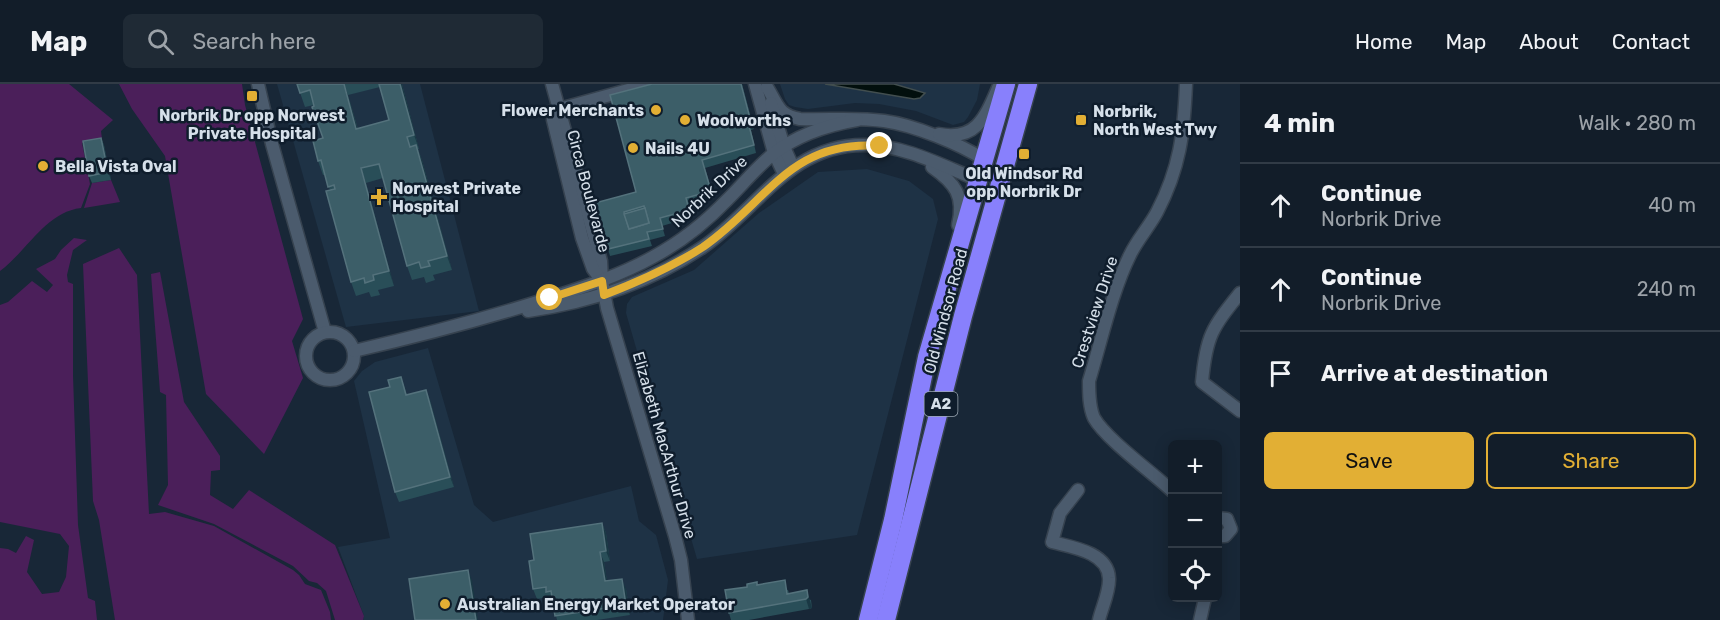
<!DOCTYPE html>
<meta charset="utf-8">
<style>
body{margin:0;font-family:Rubik,sans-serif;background:#1f2a35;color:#f1f3f6}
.controls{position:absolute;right:18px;bottom:18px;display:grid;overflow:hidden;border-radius:9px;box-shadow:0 3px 15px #0003}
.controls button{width:54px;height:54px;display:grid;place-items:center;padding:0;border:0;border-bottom:2px solid #313b46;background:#121d29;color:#f1f3f6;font:30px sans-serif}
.stop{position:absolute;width:18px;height:18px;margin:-14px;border:4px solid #e2af34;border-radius:50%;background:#fff}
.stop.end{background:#e2af34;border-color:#fff;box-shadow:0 2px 6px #0008}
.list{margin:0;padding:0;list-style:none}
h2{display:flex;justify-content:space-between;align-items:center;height:78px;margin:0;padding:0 24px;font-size:26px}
h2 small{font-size:20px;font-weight:400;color:#9ca2a8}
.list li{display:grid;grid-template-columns:39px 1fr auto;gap:18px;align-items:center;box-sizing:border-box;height:84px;padding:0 24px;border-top:2px solid #313b46}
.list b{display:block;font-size:22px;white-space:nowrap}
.list p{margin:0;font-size:20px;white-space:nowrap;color:#9ca2a8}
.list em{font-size:20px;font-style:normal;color:#9ca2a8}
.actions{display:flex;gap:12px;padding:18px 24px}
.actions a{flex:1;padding:14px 0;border:2px solid #e2af34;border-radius:9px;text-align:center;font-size:21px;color:#e2af34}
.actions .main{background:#e2af34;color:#111}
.icon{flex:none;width:33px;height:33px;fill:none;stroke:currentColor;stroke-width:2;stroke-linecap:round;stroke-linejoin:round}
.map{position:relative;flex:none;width:1240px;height:536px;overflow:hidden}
header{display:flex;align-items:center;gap:36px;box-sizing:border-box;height:84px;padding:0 30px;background:#121d29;border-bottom:2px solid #313b46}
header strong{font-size:28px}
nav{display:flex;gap:33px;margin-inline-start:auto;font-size:21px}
.search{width:420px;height:54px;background:#1f2a35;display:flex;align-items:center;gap:15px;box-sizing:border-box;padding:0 21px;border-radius:9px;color:#9ca2a8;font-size:22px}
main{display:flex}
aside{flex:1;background:#121d29}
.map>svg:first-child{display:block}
.built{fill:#1e3245}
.green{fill:#4b1f5a}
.water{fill:#020f0d;stroke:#424e4f;stroke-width:1.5}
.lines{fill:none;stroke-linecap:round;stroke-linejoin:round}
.minor-casing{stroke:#36424f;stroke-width:15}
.highway-casing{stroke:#36424f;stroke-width:21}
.minor{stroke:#4b5b6d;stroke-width:12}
.highway{stroke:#8880fc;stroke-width:18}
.wall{fill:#294e58;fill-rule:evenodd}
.shaded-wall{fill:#1a3844}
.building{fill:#3c5e68;stroke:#54727c;stroke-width:1.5;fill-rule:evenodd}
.route{stroke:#e2af34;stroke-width:8}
.poi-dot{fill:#e2af34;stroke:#0f1d2c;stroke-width:2}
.labels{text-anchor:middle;stroke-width:5;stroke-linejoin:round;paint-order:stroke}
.shield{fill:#0f1d2c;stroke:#9aa6b1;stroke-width:1.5}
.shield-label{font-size:15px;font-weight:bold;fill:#d6e0ea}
.poi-label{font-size:16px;font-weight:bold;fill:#d6e0ea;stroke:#0f1d2c;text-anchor:start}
.street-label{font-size:16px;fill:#d6e0ea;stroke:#0f1d2c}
</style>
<header>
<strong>Map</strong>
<div class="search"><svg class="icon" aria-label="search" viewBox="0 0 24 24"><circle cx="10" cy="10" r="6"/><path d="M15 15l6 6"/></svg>Search here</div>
<nav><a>Home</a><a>Map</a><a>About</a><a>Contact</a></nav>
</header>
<main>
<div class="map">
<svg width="1240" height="536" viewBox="0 0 1240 536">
<rect width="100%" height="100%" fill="#182737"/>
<g class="built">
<polygon points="277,0 420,0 479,227 346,243"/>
<polygon points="780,0 980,0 977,16 968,33 964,38 953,41 916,27 879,20 855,19 808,25 795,23 789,21 785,15"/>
<polygon points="867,85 909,97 933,115 938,135 857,451 697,475 626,229 627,220 632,213 694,186 759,129 818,88"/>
<polygon points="428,264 474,421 493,438 631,402 639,437 656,451 668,496 663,536 363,536 364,532 338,463 390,454 354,297 362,287 375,278"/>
</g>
<g class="green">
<path d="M0,0H69L113,36L101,47L102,55L82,59L90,100L81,124C46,128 27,167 0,187Z"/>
<polygon points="119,0 242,0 245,21 303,235 292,257 303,294 264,370 206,310 165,72 132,25"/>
<polygon points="111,96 120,118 84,124 92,99"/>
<polygon points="74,154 87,156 73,166 67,191 68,198 73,200 73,291 78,441 88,514 95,517 97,536 0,536 0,464 8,465 16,469 26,452 34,456 27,488 42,510 59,508 66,493 69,462 60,450 0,438 0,221 8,218 32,197 47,208 53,201 36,185 55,175 61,166"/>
<polygon points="119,164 137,191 149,430 165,428 214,442 293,486 299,491 305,500 321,506 330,528 331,536 115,536 99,436 93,417 83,180"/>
<polygon points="160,188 184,318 220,372 220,386 211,387 210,411 233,425 249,406 335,461 364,532 363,536 335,536 326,507 317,499 309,497 293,482 214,440 158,421 168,401 166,311 160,308 151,190"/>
</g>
<polygon class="water" points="825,0 894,0 925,9 920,14 914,15"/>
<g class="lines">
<defs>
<g id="minor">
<polyline points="258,0 272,60 325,248"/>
<polyline points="552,0 601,177 602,197 607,224 675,452 681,476 688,536"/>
<polyline points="755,0 774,69 784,90"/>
<path d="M767,3C778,21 778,31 800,35C828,36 857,33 884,37C914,41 960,60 985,76"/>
<polyline points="771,19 784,63 793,83"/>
<polyline points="552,27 650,0"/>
<polyline points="553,36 582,154 593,185 602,197"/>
<path d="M939,50C976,57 985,34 998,4"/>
<path d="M932,83C955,99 965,112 958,141"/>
<path d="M1240,209C1212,244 1206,252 1202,298L1240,327"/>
<path d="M528,227C591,218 651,198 703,163C758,125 790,60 865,61C904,61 943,82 978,96"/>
<circle cx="330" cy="272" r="24"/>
<path d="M354,267C419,252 484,235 547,215C584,203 619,192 653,173C681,158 706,138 728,115C743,100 757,83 773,70C797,51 828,41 857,36"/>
<path d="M1078,406L1060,429L1052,458C1071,463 1108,468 1109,494C1110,507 1102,523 1099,536"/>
<path d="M1172,407C1153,389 1106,355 1094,334C1089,323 1089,309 1089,297C1101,258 1112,207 1130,171C1137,156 1149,143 1157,128C1180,84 1184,49 1186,0"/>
<polyline points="1218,434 1227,435 1231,445 1225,452 1218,452"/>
<polyline points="1200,536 1205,514"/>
</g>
<g id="highway">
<polyline points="868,536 893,436 927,273 1006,0"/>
<polyline points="886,536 963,232 1028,0"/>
</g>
</defs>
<use href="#minor" class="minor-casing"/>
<use href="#highway" class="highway-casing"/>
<use href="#minor" class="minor"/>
<use href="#highway" class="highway"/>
</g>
<g class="wall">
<path d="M297,0H402L419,65H418L422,76L452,186L433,191L435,196L426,199L424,193L412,196L407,182L383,94L366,99L394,202L378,206L380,211L371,213L369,208L356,212L351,198L330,106L325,91H323L318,77L323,54L314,21L305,23ZM380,3L389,36L358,45L348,11Z"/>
<polygon points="652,0 742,0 754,45 751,46 756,69 705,84 714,114 689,121 692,133 662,142 665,152 650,156 652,162 610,172 595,119 636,108"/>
<polygon points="101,54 104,61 111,96 92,99 89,92"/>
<polygon points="401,293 407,311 426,306 430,316 454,403 399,418 395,408 390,303"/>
<polygon points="602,439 606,449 610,477 604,478 607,497 626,505 630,531 597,536 557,536 553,518 550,518 548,513 537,515 533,505 534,476"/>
<polygon points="757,498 758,501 788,506 789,509 811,516 812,524 809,525 749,536 731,536 729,529 747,503"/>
</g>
<g class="shaded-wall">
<polygon points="344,0 348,11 362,60 356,45"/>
<polygon points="400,0 402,0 419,65 414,51"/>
<polygon points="741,0 742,0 754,45 751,38"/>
<polygon points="101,54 104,61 111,96 108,88"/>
<polygon points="416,61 422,76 452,186 447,172"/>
<polygon points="361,84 366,99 394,202 389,187"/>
<polygon points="426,306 430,316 454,403 450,393"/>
<polygon points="602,439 606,449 610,477 606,467"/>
<polygon points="600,468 604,478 609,507 605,497"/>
<polygon points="468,486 472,496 478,536 476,536"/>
<polygon points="622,495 626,505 630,531 626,521"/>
<polygon points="807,506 812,524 809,525 806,515"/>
</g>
<g class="building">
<polygon points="297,0 344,0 356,45 389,36 379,0 400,0 414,51 407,53 410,63 416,61 447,172 428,177 430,182 421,184 419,178 407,182 379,80 361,84 389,187 373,191 374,196 365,199 364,194 351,198 326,107 335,105 334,101 328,103 321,76 318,77 313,57 323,54 312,23 314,22 310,6 300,9"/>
<path d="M652,0H741L751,38H748L754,61L702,76L711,107L686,114L689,126L660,134L663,145L647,148L649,155L608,165L595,119L636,108L610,11ZM644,122L649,139L629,145L624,128Z"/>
<polygon points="1079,29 1082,33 1080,42 1077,41 1077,31"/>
<polygon points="101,54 108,88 89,92 83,57"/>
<polygon points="645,124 649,139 629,145 624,130"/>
<polygon points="401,293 406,311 426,306 450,393 395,408 369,308 390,303 388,296"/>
<polygon points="602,439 606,467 600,468 605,497 622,495 626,521 555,532 551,507 546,508 546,503 533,505 529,477 534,476 530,450"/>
<polygon points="468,486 476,536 415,536 409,495"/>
<polygon points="785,496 787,510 807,506 808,513 806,515 729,529 725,506 747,503 747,500 757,498 757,501"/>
</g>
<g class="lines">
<path class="route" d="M550,214L602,197L604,211C638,198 672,183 703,163C767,119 790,55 880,62"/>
</g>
<g class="poi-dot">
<rect x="246" y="6" width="12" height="12" rx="3"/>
<circle cx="656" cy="26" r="6"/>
<circle cx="685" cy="36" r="6"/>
<rect x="1075" y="30" width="12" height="12" rx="3"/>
<circle cx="633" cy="64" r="6"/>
<rect x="1018" y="64" width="12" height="12" rx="3"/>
<circle cx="43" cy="82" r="6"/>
<path d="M376 104h6v6h6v6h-6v6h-6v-6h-6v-6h6z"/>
<circle cx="445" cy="520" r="6"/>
</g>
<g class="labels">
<rect class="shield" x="924.5" y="308" width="33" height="24" rx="4.5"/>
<g class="shield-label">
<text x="941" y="325">A2</text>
</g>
<g class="poi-label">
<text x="644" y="32" text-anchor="end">Flower Merchants</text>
<text x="1093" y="33">Norbrik,<tspan x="1093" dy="18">North West Twy</tspan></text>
<text x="252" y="37" text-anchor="middle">Norbrik Dr opp Norwest<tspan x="252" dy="18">Private Hospital</tspan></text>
<text x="697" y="42">Woolworths</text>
<text x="645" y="70">Nails 4U</text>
<text x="55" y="88">Bella Vista Oval</text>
<text x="1024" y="95" text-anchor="middle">Old Windsor Rd<tspan x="1024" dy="18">opp Norbrik Dr</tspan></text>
<text x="392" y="110">Norwest Private<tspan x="392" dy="18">Hospital</tspan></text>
<text x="457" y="526">Australian Energy Market Operator</text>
</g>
<g class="street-label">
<text transform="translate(589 107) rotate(75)" y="6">Circa Boulevarde</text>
<text transform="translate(709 107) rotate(-43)" y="6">Norbrik Drive</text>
<text transform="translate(945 227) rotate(-75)" y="6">Old Windsor Road</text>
<text transform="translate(1094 228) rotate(-72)" y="6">Crestview Drive</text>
<text transform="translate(665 361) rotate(74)" y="6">Elizabeth MacArthur Drive</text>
</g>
</g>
</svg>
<div class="controls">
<button>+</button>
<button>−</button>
<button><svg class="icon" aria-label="locate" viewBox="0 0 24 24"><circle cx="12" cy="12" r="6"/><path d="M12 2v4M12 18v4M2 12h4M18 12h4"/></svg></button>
</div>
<div class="stop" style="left:550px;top:214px"></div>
<div class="stop end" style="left:880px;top:62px"></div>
</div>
<aside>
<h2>4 min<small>Walk · 280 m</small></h2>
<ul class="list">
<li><svg class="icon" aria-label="ahead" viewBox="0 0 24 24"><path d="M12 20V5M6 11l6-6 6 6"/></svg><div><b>Continue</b><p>Norbrik Drive</p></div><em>40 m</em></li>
<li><svg class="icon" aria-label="ahead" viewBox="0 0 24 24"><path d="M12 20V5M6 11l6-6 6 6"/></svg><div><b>Continue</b><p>Norbrik Drive</p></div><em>240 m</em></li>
<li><svg class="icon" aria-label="arrive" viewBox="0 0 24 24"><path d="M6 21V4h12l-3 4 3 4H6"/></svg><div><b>Arrive at destination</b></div></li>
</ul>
<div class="actions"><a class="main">Save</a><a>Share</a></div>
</aside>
</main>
